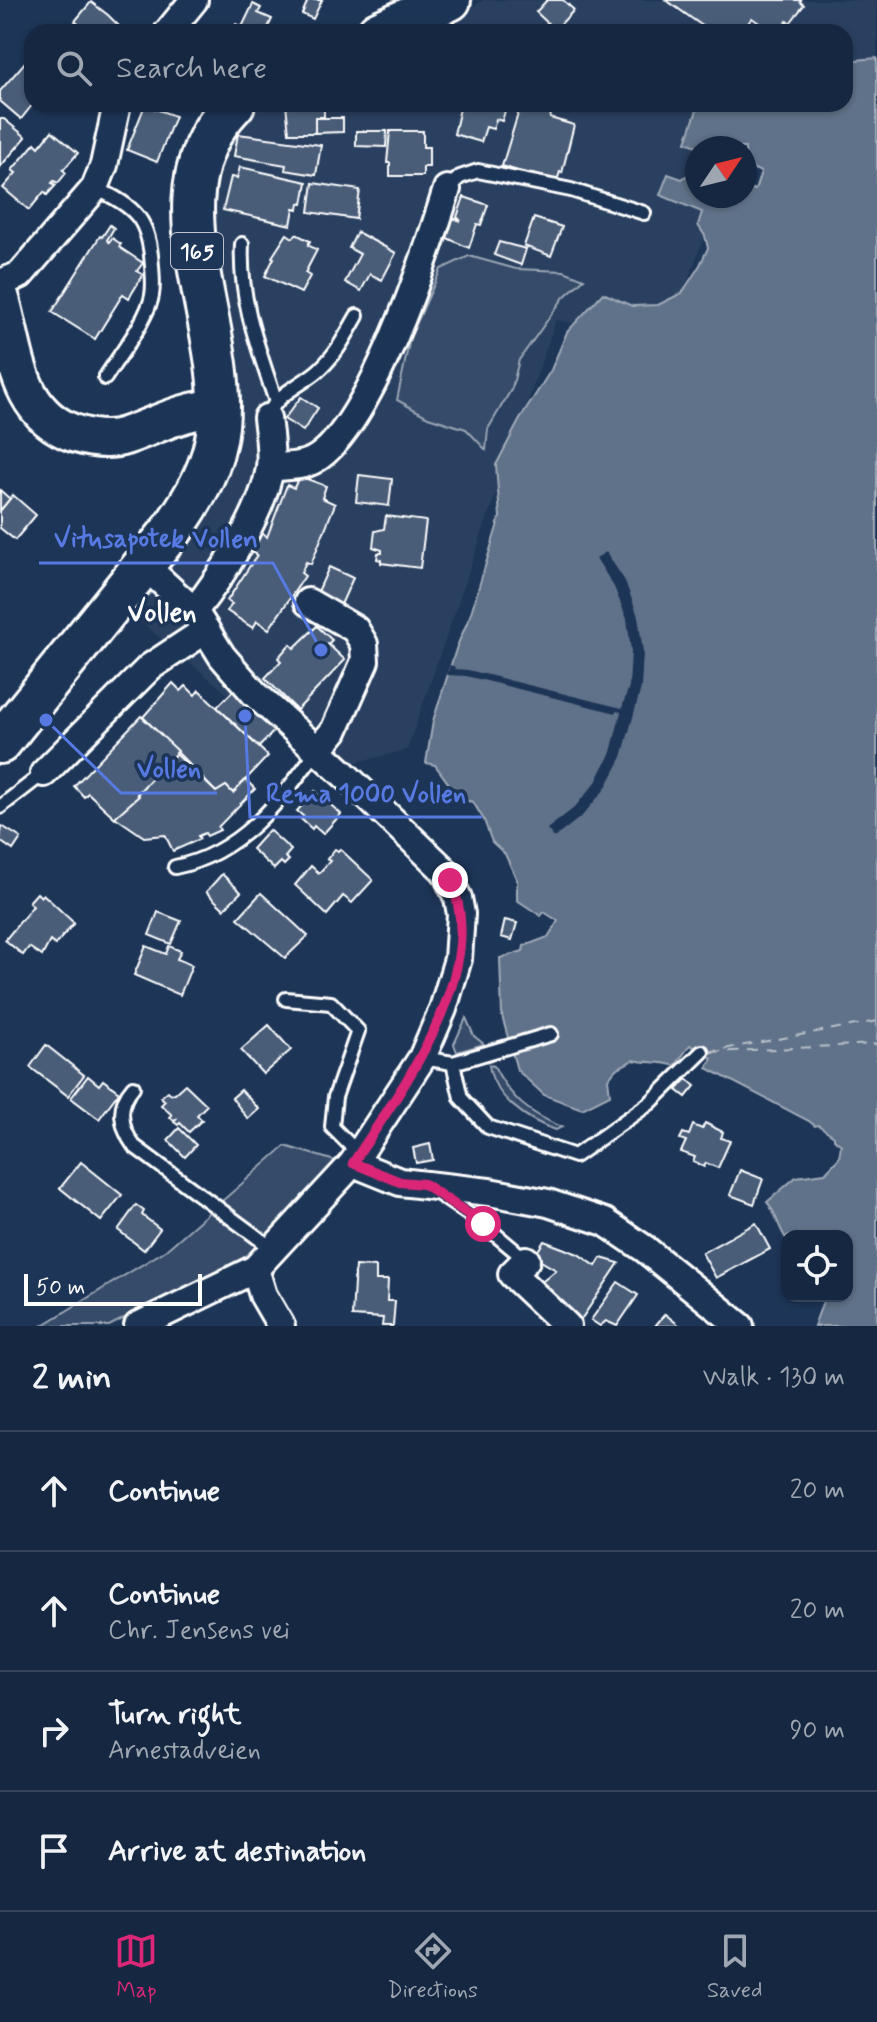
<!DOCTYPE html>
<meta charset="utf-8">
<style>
body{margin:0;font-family:Mynerve,sans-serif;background:#23344c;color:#f1f3f6}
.controls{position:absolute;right:24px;bottom:24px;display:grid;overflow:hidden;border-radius:16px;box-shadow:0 2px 6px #0004}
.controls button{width:72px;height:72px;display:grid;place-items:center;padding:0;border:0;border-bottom:2px solid #35445a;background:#162841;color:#f1f3f6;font:40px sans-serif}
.compass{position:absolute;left:685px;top:136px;width:72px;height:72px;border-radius:50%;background:#162841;box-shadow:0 2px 6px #0004;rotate:55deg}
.scale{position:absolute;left:24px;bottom:20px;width:178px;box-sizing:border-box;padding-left:8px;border:4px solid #fff;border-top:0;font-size:22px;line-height:28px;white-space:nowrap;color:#fff;-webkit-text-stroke:6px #1d3557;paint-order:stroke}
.stop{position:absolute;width:24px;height:24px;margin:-18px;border:6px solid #db2777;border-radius:50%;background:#fff}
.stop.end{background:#db2777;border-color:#fff;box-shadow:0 2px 8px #0008}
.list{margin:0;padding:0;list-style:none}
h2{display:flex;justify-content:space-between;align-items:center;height:104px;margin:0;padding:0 32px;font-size:34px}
h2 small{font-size:26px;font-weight:400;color:#9ea6b1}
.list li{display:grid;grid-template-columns:52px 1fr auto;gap:24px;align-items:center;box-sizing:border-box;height:120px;padding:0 32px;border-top:2px solid #35445a}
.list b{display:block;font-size:30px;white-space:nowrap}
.list p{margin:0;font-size:26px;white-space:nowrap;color:#9ea6b1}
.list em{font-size:26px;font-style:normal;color:#9ea6b1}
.icon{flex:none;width:44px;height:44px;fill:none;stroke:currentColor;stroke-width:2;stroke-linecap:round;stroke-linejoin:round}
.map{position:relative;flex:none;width:877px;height:1326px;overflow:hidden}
.search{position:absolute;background:#162841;box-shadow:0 2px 6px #0004;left:24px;right:24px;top:24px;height:88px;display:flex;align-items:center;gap:20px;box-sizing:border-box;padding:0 28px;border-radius:24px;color:#9ea6b1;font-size:30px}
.sheet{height:584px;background:#162841}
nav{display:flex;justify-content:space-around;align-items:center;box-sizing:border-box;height:112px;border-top:2px solid #35445a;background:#162841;font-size:22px;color:#9ea6b1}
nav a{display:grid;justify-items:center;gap:4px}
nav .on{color:#db2777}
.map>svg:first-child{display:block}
.built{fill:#2a4161}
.green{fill:#364b69;stroke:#9aa5b4;stroke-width:2}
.water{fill:#617289;stroke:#a0aab8;stroke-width:2}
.pier{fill:#1d3557}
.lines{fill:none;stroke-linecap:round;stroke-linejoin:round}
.ferry{stroke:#b8c0ca;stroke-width:2;stroke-dasharray:10 8;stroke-linecap:butt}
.building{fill:#4a5d79;stroke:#fff;stroke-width:2}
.lane-casing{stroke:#fff;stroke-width:18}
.street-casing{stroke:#fff;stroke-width:32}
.secondary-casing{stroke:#fff;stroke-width:42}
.primary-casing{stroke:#fff;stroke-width:46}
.lane{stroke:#1d3557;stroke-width:12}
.street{stroke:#1d3557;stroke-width:26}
.secondary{stroke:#1d3557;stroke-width:36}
.primary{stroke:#1d3557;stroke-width:40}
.route{stroke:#db2777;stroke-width:10}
.labels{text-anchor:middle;stroke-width:7;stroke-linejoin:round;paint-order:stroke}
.shield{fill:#1d3557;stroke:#bbc2cd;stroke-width:2}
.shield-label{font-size:22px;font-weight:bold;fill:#fff}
.quarter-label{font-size:28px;font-weight:bold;fill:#fff;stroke:#1d3557}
.leader{fill:none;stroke:#567ae2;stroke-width:3}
.callout-dot{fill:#567ae2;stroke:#1d3557;stroke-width:3}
.callout-label{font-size:26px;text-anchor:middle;font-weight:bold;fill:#567ae2;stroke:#1d3557;stroke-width:7;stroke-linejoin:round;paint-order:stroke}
</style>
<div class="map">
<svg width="877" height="1326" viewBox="0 0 877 1326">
<rect width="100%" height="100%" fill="#1d3557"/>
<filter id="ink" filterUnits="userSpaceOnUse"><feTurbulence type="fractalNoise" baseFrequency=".0125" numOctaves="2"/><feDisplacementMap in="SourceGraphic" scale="16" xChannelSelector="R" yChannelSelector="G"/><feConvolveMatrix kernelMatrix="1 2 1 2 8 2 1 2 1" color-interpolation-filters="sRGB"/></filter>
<g filter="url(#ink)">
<g class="built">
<polygon points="484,0 877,0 877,58 845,61 845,32 419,32 456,17"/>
<polygon points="257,104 699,104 686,141 702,148 697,148 697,173 693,172 660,195 702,212 698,225 705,235 665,340 556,320 407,750 321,771 124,608 210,499 209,183 234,127"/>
</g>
<g class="green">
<polygon points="469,256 516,269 564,271 584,279 564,297 519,360 512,388 488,429 486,450 466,429 428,417 397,400 410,338 441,269"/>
<polygon points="466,1018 474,1036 484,1044 457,1052 454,1044"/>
<path d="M489,1065L494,1066C511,1099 528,1113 562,1127L556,1130C528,1121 493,1097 489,1065Z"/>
<polygon points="285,1146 342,1163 276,1241 109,1326 42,1326 166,1250"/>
</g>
<path class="water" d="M877,58V1326H814L825,1296H847V1236H787V1240C778,1228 776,1212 767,1202L796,1177L825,1173L839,1158L841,1145L834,1139V1136L818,1125L815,1126L809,1121L707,1068L712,1058L690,1045L675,1066C660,1060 649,1064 633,1060L616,1069L608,1079L610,1095L582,1109L544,1095L517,1070L502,1016L500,958L523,951L524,946L548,937L558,921L544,912L541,916L517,900V880L505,854L492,842L484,820L473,802L462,800L457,795L435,765L426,763L433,721L457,646L470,616L500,517L496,465L519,421L551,370L567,332L603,293L632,306L658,305L682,293L700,265L708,248L705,236L698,225L702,212L660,195L668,174L682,179L693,171L697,173V196H745V187L755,190L761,172L745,165V148H702L686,142L699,104H845V61Z"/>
<polygon class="pier" points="606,552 625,581 638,616 643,652 641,688 622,757 605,789 582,816 554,838 547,829 574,808 596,782 611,752 621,712 616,711 616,713 466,676 447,675 450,665 455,667 455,669 468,670 622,708 629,686 631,651 627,619 614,587 596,558"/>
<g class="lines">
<g class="ferry">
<polyline points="707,1052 877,1021"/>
<polyline points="711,1052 877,1044"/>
</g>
</g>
<g class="building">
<polygon points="308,0 322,0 313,19 302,14"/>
<polygon points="547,0 563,0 574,10 555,30 536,12"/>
<polygon points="666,0 801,0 800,2 804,5 790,23 787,21 779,32 772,32 752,18 741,32 711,32"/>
<polygon points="91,2 108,15 125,32 87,32 75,21"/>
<polygon points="253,4 261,8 258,13 272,19 266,32 232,32 236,24 242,27"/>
<polygon points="32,54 33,104 21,119 0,101 0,91"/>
<polygon points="286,104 324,104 324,117 315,117 315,133 289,133"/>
<polygon points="461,104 507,104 502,121 496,119 493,129 486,127 481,142 454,134"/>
<polygon points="521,104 554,104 550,118 574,125 562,173 560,172 556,183 502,166"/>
<polygon points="145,105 175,116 157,162 127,150"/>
<polygon points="315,118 343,118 343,132 315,133"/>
<polygon points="0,119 4,119 26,137 0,167"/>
<polygon points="52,131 78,153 63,170 66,173 58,183 54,181 52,183 56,185 47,195 44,192 29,210 3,188 16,173 12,170 35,143 39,147"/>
<polygon points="356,131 387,131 386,147 356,146"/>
<polygon points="390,131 423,131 423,147 429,147 429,167 423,167 423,176 390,176 390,163 387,163"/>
<polygon points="238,134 321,145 316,175 285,170 286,165 234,156"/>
<polygon points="240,167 307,182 303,204 299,203 298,209 294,208 291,225 223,210 231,177 237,178"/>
<polygon points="313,183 360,190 356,219 309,212"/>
<polygon points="464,197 488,205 481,225 477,224 469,248 447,238 453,218 461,221 457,217"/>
<polygon points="534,218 562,227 551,256 524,246"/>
<polygon points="110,225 114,228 107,240 109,242 112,238 121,244 119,247 143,263 137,271 143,275 129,298 123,294 95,339 52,312 100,236 102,237"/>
<polygon points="357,232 396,253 382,280 370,274 361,291 345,282 360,254 349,248"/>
<polygon points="287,234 293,238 296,234 310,241 308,245 317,250 305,273 310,276 301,293 265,276 274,258 272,257"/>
<polygon points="499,242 526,249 521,265 494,255"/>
<polygon points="301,397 318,408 303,431 284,419"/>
<polygon points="359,475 392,479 389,506 356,502"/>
<polygon points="299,476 326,486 322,498 335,504 311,564 306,562 301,573 305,576 269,629 257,621 253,628 227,611 232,604 227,601 257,555 251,552 261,533 267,537 287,485 294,488"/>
<polygon points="0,490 10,499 0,511"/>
<polygon points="13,495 36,515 15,540 0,528 0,511"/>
<polygon points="386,516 426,521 420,568 381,563 381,560 377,559 378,553 382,553 382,550 373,547 375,531 384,529"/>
<polygon points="329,567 353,578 340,607 316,596"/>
<polygon points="317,626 332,640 328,644 345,660 297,710 265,678 281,661 278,658 290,644 294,648"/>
<polygon points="173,683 181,691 186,686 195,695 199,690 268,756 233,793 226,786 216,792 143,717"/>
<polygon points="236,688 278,727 259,747 217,707"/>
<polygon points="141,716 178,751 167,762 169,764 157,777 155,775 137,794 139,796 115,818 88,793 84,797 74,786"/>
<polygon points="176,754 216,792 226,786 233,793 246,780 255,789 218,827 220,830 207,836 205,833 198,836 200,839 173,851 165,835 144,837 115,817 139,796 137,794 155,775 157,777 169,764 167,762"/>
<polygon points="315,791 341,814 323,834 314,826 312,829 301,819 304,817 297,811"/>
<polygon points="2,826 21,838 13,850 0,841"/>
<polygon points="269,830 291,850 285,857 289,860 284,865 281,862 274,869 252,849"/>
<polygon points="335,849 338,851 340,849 373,880 352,903 343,896 327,915 295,885 311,866 319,873 330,861 327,859"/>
<polygon points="222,874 241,892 224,909 206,892"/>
<polygon points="37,893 41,897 43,894 74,923 55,945 50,941 42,956 29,947 23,955 5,940 33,906 29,902"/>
<polygon points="261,893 308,936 285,958 238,918"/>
<polygon points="158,912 181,921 171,944 149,935"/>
<polygon points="505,920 517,923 512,940 501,937"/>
<polygon points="146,946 166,954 169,946 181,951 177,959 192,965 180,995 134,975"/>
<polygon points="269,1025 291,1050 263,1074 241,1050"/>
<polygon points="46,1045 84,1075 68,1096 30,1067"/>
<polygon points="88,1076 99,1085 103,1080 119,1092 99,1119 71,1098"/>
<polygon points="687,1079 695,1086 686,1097 677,1090"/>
<polygon points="185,1084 207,1105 197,1115 202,1120 189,1132 180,1123 178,1125 174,1122 176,1119 173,1120 170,1117 172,1115 161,1105 165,1101 161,1097 168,1091 171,1094 175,1093"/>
<polygon points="241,1090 259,1109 248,1119 232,1098"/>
<polygon points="705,1123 723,1132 721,1138 730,1141 718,1168 706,1163 704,1167 693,1162 695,1157 681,1152 686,1141 680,1139 683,1133 689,1135 693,1125 702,1129"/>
<polygon points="179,1128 196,1145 185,1157 168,1140"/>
<polygon points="430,1144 433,1160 416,1163 413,1148"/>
<polygon points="81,1162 122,1195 101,1221 60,1188"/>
<polygon points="740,1170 763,1179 754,1204 730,1195"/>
<polygon points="136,1205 144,1211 142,1215 160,1229 144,1250 118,1230"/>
<polygon points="756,1223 770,1249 716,1278 702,1253"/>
<polygon points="544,1241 578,1254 596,1266 601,1258 619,1263 578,1324 536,1287 556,1270 534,1257"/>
<polygon points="355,1266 376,1267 376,1280 388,1280 387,1301 395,1301 393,1326 382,1326 383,1318 352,1316"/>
<polygon points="618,1282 638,1295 617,1326 606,1321 600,1326 591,1320"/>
<polygon points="665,1314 680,1326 655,1326"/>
</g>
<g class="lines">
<defs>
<g id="lane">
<path d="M95,188C137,207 149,220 152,266C153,279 154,292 150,303C140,330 120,354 105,378"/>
<polyline points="447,189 460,177 478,171 571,190 644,213"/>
<path d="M242,244C239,300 259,350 276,402"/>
<path d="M272,408C282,391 307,382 321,368C337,353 346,335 357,316"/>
<polyline points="0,807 44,773"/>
<path d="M175,867C240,854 279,802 317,751"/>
<polyline points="286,999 331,1003 358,1031 335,1097 332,1127 359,1154"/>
<polyline points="422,1058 453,1063 551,1034"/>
<polyline points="453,1063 461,1098 488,1127 575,1156 650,1103 702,1052"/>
<path d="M133,1087C116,1106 121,1128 134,1146L273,1249"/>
<polyline points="437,1193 483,1224 526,1260"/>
</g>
<g id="street">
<polyline points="168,32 194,0"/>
<polyline points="0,283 20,275 95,188 104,165 117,104"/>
<path d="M270,468C281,466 296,467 307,463C366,444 429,247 447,189"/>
<polyline points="308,602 355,629 364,644 365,661 334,731 317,751"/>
<path d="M194,611C222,576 263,512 270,468C272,452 269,434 267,418"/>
<polyline points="44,773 150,667 206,630"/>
<polyline points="353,1163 400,1182 489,1192 548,1203 605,1222 645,1249 740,1326"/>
<polyline points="526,1260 512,1274 567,1326"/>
<polyline points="255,1269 263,1295 281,1326"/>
<polyline points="138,1326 255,1269 353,1163 422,1058 443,1009 458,959 461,914 458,898 445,871 347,777 255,694 222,656 194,611 144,565"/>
</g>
<path id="secondary" d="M0,296C16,349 15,414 76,434C92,439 110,441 125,436C157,425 185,409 219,408"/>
<g id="primary">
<polyline points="378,32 450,0"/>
<path d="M0,743L172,530C195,497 214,466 218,426C229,320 146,193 234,104"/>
</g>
</defs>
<use href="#lane" class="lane-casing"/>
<use href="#street" class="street-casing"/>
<use href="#secondary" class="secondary-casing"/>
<use href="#primary" class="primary-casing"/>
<use href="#lane" class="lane"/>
<use href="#street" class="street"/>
<use href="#secondary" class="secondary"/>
<use href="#primary" class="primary"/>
</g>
</g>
<g class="lines" filter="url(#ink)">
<path class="route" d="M450,880C492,970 400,1091 353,1163L400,1182L424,1184L483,1224"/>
</g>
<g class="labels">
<rect class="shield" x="171" y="233" width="52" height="36" rx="6"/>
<g class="shield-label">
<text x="197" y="259">165</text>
</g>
<g class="quarter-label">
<text x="162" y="621">Vollen</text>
</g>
</g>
<path class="leader" d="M321 650L273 563H39M46 720L121 793H217M245 716L250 817H482"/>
<g class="callout-dot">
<circle cx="321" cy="650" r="8"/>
<circle cx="46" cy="720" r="8"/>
<circle cx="245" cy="716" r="8"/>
</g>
<g class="callout-label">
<text x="156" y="547">Vitusapotek Vollen</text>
<text x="169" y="777">Vollen</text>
<text x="366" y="802">Rema 1000 Vollen</text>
</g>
</svg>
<div class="controls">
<button><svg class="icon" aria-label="locate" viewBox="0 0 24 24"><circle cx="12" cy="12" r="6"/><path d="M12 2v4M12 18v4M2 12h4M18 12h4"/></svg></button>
</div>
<svg class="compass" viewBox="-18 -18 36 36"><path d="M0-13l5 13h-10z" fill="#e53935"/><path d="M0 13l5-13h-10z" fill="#9ea6b1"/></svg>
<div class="scale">50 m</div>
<div class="stop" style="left:483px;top:1224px"></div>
<div class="stop end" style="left:450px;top:880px"></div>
<div class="search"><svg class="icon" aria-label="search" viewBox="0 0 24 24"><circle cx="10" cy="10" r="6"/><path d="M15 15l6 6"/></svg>Search here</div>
</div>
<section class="sheet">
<h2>2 min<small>Walk · 130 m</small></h2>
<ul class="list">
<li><svg class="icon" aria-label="ahead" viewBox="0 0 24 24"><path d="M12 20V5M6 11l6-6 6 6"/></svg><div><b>Continue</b></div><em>20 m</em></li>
<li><svg class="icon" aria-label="ahead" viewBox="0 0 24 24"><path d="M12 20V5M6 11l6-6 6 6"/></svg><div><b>Continue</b><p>Chr. Jensens vei</p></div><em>20 m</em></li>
<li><svg class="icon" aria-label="right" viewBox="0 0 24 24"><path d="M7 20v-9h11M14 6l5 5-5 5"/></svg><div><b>Turn right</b><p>Arnestadveien</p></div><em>90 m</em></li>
<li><svg class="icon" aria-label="arrive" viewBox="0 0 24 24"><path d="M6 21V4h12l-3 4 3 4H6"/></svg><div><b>Arrive at destination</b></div></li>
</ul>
</section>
<nav>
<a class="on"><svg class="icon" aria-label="map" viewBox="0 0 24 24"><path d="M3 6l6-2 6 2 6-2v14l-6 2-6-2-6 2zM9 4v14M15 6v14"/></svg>Map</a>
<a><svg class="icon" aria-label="directions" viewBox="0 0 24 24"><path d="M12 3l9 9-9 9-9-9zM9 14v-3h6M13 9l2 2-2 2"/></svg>Directions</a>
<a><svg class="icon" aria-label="saved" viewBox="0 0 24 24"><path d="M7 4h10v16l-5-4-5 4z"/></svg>Saved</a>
</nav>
